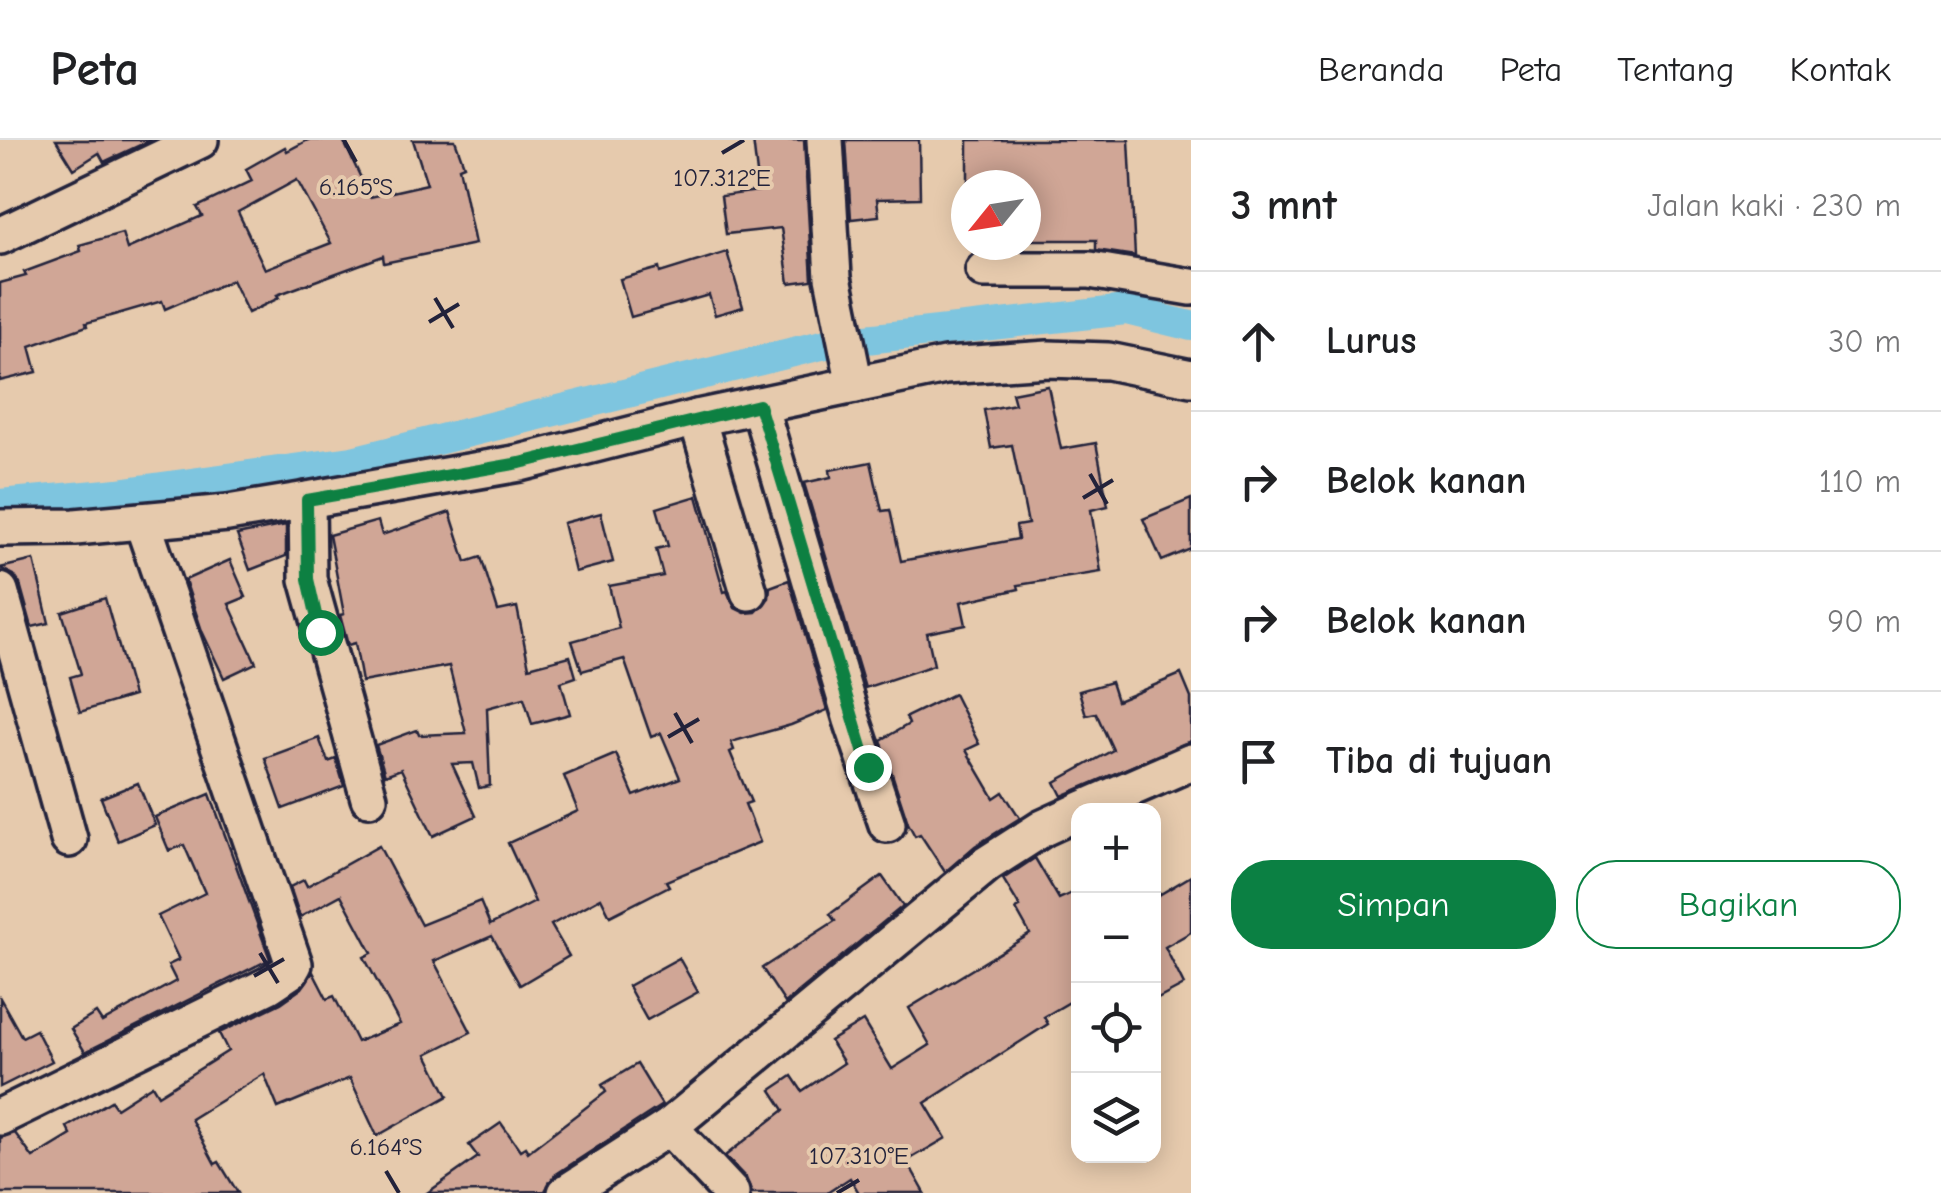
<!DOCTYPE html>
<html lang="id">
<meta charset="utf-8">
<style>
body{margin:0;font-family:"Comic Neue",sans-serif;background:#f6f6f6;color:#202124}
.controls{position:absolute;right:30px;bottom:30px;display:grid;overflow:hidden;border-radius:20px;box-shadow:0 5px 25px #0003}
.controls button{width:90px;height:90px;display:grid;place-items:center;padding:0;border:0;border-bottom:2px solid #e0e0e0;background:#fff;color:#202124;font:50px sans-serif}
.compass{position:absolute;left:951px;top:30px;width:90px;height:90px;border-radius:50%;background:#fff;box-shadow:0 5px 25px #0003;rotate:240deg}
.stop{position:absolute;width:30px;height:30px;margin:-22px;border:8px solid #0b8043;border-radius:50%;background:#fff}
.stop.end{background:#0b8043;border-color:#fff;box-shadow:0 2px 10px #0008}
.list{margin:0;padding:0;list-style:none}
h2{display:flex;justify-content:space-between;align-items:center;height:130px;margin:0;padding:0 40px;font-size:42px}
h2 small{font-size:32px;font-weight:400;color:#757577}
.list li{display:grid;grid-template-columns:65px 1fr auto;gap:30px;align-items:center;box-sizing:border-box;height:140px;padding:0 40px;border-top:2px solid #e0e0e0}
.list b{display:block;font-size:38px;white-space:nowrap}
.list em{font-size:32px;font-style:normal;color:#757577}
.actions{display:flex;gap:20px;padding:30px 40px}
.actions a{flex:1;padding:22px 0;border:2px solid #0b8043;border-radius:40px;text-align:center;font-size:35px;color:#0b8043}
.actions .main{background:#0b8043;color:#fff}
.icon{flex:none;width:55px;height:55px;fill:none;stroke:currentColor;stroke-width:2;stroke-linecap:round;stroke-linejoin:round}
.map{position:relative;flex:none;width:1191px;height:1053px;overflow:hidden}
header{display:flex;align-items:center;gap:60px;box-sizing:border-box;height:140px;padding:0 50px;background:#fff;border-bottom:2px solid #e0e0e0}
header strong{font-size:48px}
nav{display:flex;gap:55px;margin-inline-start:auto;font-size:35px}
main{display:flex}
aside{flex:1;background:#fff}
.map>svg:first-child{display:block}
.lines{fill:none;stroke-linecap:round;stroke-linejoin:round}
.canal{stroke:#7ec5df;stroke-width:30}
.building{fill:#d0a696;stroke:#22223b;stroke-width:2.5;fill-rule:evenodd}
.minor-casing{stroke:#22223b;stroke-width:42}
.minor{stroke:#e6caad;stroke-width:35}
.route{stroke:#0b8043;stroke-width:12}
.ticks{fill:none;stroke:#22223b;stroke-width:4}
.ticks-label{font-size:25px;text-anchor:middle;fill:#22223b;stroke:#e6caad;stroke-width:8;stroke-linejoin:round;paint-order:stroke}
</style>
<header>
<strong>Peta</strong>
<nav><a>Beranda</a><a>Peta</a><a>Tentang</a><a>Kontak</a></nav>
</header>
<main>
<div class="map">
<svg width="1191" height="1053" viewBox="0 0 1191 1053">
<rect width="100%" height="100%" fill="#e6caad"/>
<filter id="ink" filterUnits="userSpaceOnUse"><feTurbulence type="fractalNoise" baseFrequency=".01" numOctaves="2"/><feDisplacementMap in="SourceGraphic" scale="20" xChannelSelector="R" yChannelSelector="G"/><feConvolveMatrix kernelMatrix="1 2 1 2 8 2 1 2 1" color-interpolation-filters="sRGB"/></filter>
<g filter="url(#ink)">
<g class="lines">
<polyline class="canal" points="0,364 118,353 352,321 830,203 1126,170 1191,186"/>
</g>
<g class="building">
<polygon points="56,0 151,0 104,22 99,13 74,29"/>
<path d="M308,0H343L370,57L427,44L413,0H455L464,25L459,27L475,104L384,123L383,116L277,155L279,158L248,173L232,140L165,169L162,161L86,183L87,186L30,206L37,232L0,241V143L26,136L24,132L81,111L79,105L122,93L127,109L202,76L197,67L252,41L246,29L285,7L287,11ZM297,40L331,103L265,129L238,72Z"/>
<polygon points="753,0 804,0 812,140 789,143 781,88 726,94 721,56 759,51"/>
<polygon points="846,0 919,0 920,58 877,59 879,76 851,79"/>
<polygon points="968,0 1129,0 1135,116 1096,110 1096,100 1026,100 1026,45 968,45"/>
<polygon points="727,112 743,167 715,175 709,155 631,177 620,139 659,128 660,133"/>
<polygon points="1048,246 1061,309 1096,303 1108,366 1091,370 1101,432 1018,445 1019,449 961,462 966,485 927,493 934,525 865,548 804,343 831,337 830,330 871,322 882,371 890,370 901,421 1018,399 1016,386 1028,384 1012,305 991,308 984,270 1015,264 1012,253"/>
<polygon points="697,356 724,452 727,451 735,468 745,473 756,472 769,458 770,447 789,440 827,570 791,585 731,602 734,610 730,612 751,662 745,664 760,702 666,741 669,746 610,776 601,758 551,785 569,816 520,845 492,796 434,821 471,892 427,914 448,956 377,996 350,938 278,968 264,934 191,979 215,1024 219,1022 238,1053 0,1053 0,998 15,993 33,1018 71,995 67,987 111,961 116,968 152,945 158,955 228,911 219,893 281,863 302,848 313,832 327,859 334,856 357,902 400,884 364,817 372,813 341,755 300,777 290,747 304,740 307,746 379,706 421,785 480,761 490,785 535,762 508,703 578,671 564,636 616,614 634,656 680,638 661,593 651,597 624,519 582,531 572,501 619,488 609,446 663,436 656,409 668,406 657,368"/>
<polygon points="1191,359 1191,409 1162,421 1143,379"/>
<polygon points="450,372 466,422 481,417 498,471 517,467 529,527 570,516 576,537 561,542 570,574 532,584 524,558 487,568 490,646 479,648 473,623 452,624 476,676 433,696 401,629 385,635 376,605 417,590 419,595 466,593 449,526 362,542 355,503 348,505 340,475 344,474 329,395 378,381 382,395"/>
<polygon points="601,373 613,422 575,432 563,383"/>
<polygon points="286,385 286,416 250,430 237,395"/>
<polygon points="34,420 49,483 32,487 20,444 14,435 0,428"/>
<polygon points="230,420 246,457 229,464 256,523 224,538 202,491 185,440"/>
<polygon points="105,458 133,556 80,572 70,537 81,534 62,472"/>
<polygon points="1181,534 1191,558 1191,601 1062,656 1055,642 1113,610 1096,573 1086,575 1079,551 1111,542 1117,561"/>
<polygon points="954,554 979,604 966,610 994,658 1003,652 1020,678 975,706 945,732 920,694 915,696 908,683 881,600 909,584 906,577"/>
<polygon points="319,598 328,622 336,619 344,646 283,669 265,618"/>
<polygon points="138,643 155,685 118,701 101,658"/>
<polygon points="210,654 270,819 85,912 71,889 96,873 102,882 176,841 168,825 179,820 158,776 205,753 184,705 169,711 155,677"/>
<polygon points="1035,718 1059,759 1078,750 1078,857 1044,877 1048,884 925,963 946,998 907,1021 925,1053 859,1053 850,1038 827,1053 752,1053 746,1038 725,1016 784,970 771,950 792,936 802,951 844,923 830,901 863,881 892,929 930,905 909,868 1030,794 1016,769 1020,767 1003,739"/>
<polygon points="882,736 903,766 785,863 762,828 835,781 830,774"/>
<polygon points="1191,736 1191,792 1165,807 1184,845 1154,861 1154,758"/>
<polygon points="679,818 698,852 647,880 628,846"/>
<polygon points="0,858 22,897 36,890 52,921 0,947"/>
<polygon points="637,924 662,965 555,1035 545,1051 427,1053 478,1017 469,1005 501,983 520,1010 525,1007 528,1012 606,952 602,945"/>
</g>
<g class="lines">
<defs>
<g id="minor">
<polyline points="825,0 833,137 855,245"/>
<polyline points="0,96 200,0"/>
<polyline points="984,130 1090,130 1191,147"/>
<polyline points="759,265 852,580 887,684"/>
<polyline points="697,278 749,452"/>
<polyline points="307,360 308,439 369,658"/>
<polyline points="0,388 75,387 228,373 307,360 520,323 697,278 945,226 1048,219 1108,221 1191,238"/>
<polyline points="0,451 69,699"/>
<polyline points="1081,670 1191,622"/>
<polyline points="0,977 269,845 290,831 294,824 142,381"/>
<polyline points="669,987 731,1053"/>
<polyline points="566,1053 669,987 987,724 1043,688 1078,672"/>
</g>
</defs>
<use href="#minor" class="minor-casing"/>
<use href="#minor" class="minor"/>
</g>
</g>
<g class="lines" filter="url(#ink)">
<polyline class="route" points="320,492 308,439 307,360 520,323 759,265 868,627"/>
</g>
<path class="ticks" d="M344,0L356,22M722,13L744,0M435,158L453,188M429,182L459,164M1090,334L1107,364M1083,358L1113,340M675,573L692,603M668,597L699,579M260,813L278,843M254,836L284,819M386,1031L399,1053M837,1053L859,1040"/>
<g class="ticks-label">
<text x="722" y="46">107.312°E</text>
<text x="356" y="55">6.165°S</text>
<text x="386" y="1015">6.164°S</text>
<text x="859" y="1024">107.310°E</text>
</g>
</svg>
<div class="controls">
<button>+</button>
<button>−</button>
<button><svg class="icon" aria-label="locate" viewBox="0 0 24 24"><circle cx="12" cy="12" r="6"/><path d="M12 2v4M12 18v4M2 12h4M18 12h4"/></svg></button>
<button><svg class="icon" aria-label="layers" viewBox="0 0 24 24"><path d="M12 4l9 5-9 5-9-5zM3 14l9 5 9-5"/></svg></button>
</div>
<svg class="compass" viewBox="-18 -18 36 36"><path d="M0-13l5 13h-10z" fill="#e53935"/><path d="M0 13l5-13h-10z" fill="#757577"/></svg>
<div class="stop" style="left:320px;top:492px"></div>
<div class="stop end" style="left:868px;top:627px"></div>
</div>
<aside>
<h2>3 mnt<small>Jalan kaki · 230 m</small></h2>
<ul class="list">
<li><svg class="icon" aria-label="ahead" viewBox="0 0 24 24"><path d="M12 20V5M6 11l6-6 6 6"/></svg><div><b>Lurus</b></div><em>30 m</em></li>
<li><svg class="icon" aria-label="right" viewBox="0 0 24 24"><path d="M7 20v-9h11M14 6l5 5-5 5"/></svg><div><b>Belok kanan</b></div><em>110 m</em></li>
<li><svg class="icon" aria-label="right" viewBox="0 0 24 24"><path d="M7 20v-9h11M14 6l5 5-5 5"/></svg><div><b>Belok kanan</b></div><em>90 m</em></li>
<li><svg class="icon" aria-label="arrive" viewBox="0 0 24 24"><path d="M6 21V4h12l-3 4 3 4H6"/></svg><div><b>Tiba di tujuan</b></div></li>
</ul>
<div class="actions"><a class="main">Simpan</a><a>Bagikan</a></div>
</aside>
</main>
